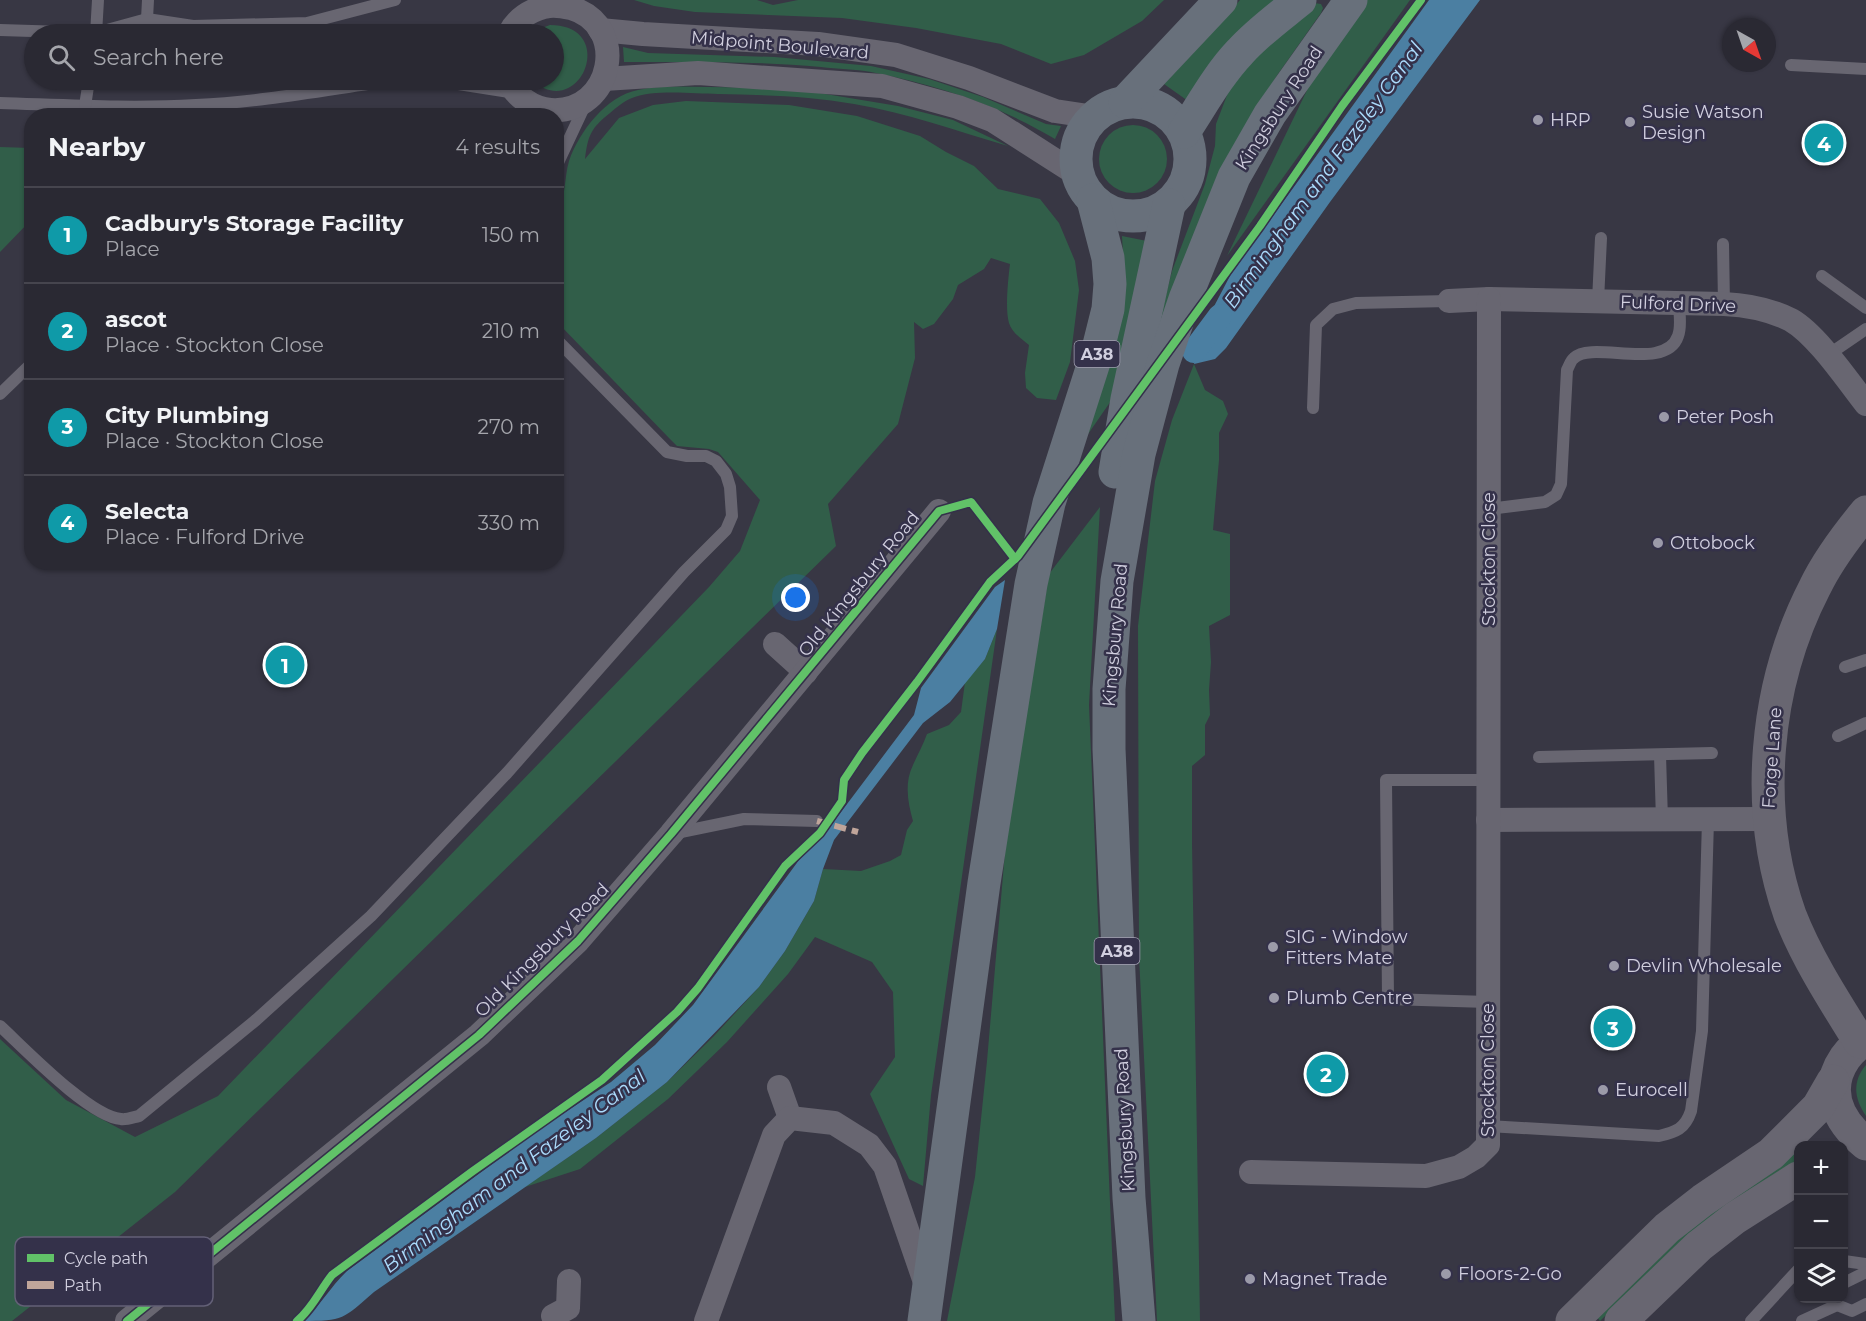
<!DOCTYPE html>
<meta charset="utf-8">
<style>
body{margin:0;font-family:Montserrat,sans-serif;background:#36353f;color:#f1f3f6}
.controls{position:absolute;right:18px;bottom:18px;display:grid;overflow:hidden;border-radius:12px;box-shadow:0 2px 4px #0004}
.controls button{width:54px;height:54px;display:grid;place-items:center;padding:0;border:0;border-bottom:2px solid #46454e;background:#2a2933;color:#f1f3f6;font:30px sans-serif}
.compass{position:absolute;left:1722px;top:18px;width:54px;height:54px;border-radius:50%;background:#2a2933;box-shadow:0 2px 4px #0004;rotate:140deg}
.you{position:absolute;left:796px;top:598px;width:21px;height:21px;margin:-15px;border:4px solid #fff;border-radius:50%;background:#1a73e8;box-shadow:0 0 0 9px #1a73e833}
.badge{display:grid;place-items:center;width:39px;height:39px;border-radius:50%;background:#d93025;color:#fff;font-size:20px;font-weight:700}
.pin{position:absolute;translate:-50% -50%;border:3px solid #fff;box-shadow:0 2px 6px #0006}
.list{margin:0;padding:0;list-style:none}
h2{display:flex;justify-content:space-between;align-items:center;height:78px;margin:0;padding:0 24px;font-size:26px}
h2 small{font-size:20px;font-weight:400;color:#a5a6ac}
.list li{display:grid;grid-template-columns:39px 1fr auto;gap:18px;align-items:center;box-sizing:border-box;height:96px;padding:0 24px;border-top:2px solid #46454e}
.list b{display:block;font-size:22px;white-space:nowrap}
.list p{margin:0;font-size:20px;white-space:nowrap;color:#a5a6ac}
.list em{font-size:20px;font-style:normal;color:#a5a6ac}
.icon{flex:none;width:33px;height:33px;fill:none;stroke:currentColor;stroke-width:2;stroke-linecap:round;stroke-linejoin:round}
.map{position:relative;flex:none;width:1866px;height:1321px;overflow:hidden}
.search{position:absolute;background:#2a2933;box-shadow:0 2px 4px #0004;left:24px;top:24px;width:540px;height:66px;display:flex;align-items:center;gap:15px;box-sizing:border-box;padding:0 21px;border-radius:33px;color:#a5a6ac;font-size:22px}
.panel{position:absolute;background:#2a2933;box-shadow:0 2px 4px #0004;left:24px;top:108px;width:540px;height:462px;border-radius:24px}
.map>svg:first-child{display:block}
.green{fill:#315e49}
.water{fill:#4b7fa2}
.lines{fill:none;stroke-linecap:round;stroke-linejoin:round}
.canal{stroke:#4b7fa2;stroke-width:24}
.lane{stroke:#686671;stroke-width:12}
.street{stroke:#686671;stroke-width:24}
.secondary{stroke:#686671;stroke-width:33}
.highway{stroke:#68707b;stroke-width:33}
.quiet{stroke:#c0a59a;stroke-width:6;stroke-dasharray:12 6;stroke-linecap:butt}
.cycleway-casing{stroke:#34314a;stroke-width:11}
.cycleway{stroke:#61c268;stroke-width:8}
.poi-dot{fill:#9b9aa9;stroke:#34314a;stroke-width:2}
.labels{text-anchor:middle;stroke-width:5;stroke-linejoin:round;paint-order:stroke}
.shield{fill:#34314a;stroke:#a2a0b2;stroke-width:1.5}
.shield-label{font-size:16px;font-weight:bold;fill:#d1cfdf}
.street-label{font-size:18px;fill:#d1cfdf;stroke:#34314a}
.poi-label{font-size:18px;fill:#d1cfdf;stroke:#34314a;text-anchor:start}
.water-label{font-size:20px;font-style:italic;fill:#abdbfc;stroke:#34314a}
.key{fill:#34314a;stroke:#636077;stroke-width:1.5}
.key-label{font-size:16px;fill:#d1cfdf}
</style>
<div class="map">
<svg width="1866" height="1321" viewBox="0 0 1866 1321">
<rect width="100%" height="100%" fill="#383744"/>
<g class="green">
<polygon points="634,0 757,0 773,5 798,0 1164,0 1142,21 1084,55 1051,64 1001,44 916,28 842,18 695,12 654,6"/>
<polygon points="1240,0 1284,0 1188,101 1164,84 1195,51"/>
<polygon points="1366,0 1410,0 1227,256 1310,84"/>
<polygon points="1314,3 1321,4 1323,8 1321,13 1278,74 1249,120 1149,361 1172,271 1205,184 1215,146 1216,124 1229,90 1245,65"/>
<path d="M550,25C619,25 581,123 531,80H554V34H532L539,29Z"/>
<path d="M623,47L648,53L775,57L871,66L929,79L983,97L1046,124L1061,126L1055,139C998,105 937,85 871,72C855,69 838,69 821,67C756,61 690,62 624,62Z"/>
<path d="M708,87L789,88L898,106L953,120L1008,146C957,131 907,113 854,104C809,96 764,95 718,94C694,94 655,89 632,98C624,101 617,107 610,113C591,128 588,135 585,159L619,118L653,105L686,101L789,105L857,116L920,136L946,152L974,166L998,189L1040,199L1059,223L1075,261L1079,290L1070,362L1056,400L1037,398L1026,388L1025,373L1029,345C1022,339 1012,333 1009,323C1005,309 1008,280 1010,264L991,258L984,269L958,285L953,299L934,324L923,329L914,322L915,358L898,424L828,504L836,546L175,1192L12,1321H0V1039L66,1100L135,1137L218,1096L709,587L740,551L760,500L718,452L709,449L677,446L669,438L557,322V214C566,199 564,178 569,161C579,132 606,96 638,90C660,85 685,87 708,87Z"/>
<circle cx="1133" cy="159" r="34"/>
<polygon points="0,147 31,148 32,219 0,252"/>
<polygon points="1122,236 1147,241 1115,395 1075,453 1125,292"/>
<polygon points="1194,364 1205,390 1223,401 1228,414 1219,433 1219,460 1213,530 1230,534 1230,615 1209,626 1211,662 1209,690 1210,715 1205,725 1205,755 1192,766 1192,843 1200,1321 1157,1321 1139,956 1138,626 1155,481 1172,420"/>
<polygon points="1100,507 1089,705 1115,1321 947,1321 975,1177 987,1061 1007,829 1049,574"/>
<path d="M997,629L931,1095L923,1186L909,1179L870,1094L895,1057L893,992L872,962L815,937L788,974L727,1042L668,1099L580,1169L525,1187L596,1138L667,1082L714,1036L759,987L785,951L814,901L823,869L861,871L890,861L901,855L907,830L913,821C908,803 904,783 913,765C918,754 923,745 927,734L949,725L961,712L965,682L985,659Z"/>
<path d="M1866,1065V1116C1854,1099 1852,1081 1866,1065Z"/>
<polygon points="1798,1148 1798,1164 1665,1258 1600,1321 1596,1316 1669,1244"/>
</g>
<g class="water">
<polygon points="1429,0 1480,0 1330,202 1226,348 1215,359 1194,364 1210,314 1231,274"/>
<path d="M1005,580L997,629L985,659L950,702L923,723L834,840L823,869L814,901L785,951L759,987L667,1082L596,1138L374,1292C343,1319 344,1321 302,1321C320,1307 330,1287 347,1271L538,1130L611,1082L655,1045L693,1005L799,860L826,832L914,715L921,688L995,587Z"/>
</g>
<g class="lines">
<polyline class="canal" points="1194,351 1220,316"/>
<g class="lane">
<polyline points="147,19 148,0"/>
<polyline points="0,30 96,33 147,19 193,26 307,23 395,0"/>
<polyline points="96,34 98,0"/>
<polyline points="1791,65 1866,69"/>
<polyline points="433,80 515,93"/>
<path d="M0,103C65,105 131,109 196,105C263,102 329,89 395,80"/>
<polyline points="85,106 89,80"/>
<polyline points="556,167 586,103"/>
<polyline points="1723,244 1724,304"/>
<polyline points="1822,276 1866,308"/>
<polyline points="1598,301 1601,238"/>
<polyline points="1828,355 1866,329"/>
<polyline points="0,394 32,363"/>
<polyline points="1313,408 1316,325 1333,309 1356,303 1449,301"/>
<path d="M1489,509L1545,502L1556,495L1561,484L1567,370C1569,366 1571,360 1574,358C1592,340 1666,372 1678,336C1682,326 1679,313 1679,303"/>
<polyline points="1845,667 1866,660"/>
<polyline points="1838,736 1866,723"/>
<polyline points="1660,755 1662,820"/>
<polyline points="1539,757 1712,753"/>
<polyline points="676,833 744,819 817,821"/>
<polyline points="1488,1002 1388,999 1386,780 1488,780"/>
<path d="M0,1026C24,1048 90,1117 121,1119C126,1120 134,1117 139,1116L256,1020L371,916L507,773L684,572L726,530L732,516L730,487L726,474L716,461L706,456H687L667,452L556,339"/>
<path d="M1488,1126L1659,1136C1676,1132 1685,1129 1691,1111L1702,1031L1708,820"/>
<polyline points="1844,1261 1866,1264"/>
<polyline points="1844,1283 1866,1272"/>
<polyline points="1837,1305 1852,1311 1866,1304"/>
<polyline points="1751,1321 1798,1270"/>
<polyline points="1802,1321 1837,1305 1837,1298"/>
</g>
<g class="street">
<polyline points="600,30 643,34 818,44 896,55 969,78 1055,111 1095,117"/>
<polyline points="604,79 698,73 882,86 958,107 992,120 1078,175"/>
<path d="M508,80C515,96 533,109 551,110C613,114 630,25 571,8C562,6 553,4 544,7C529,11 516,20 509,34"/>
<path d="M1449,301L1489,299L1724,304C1746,305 1771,310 1791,320C1817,335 1847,380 1866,404"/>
<polyline points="775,644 806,672"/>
<polyline points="1488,820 1769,819"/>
<polyline points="779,1087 790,1118"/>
<polyline points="1251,1172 1426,1176 1459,1167 1476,1157 1488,1145 1489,299"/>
<polyline points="553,1316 568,1308 569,1281"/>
<polyline points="127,1321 479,1035 578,941 671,834 939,511"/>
<polyline points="706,1321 774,1135 790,1118 834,1123 869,1145 885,1166 926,1285"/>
</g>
<g class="secondary">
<path d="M1866,1040C1857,1044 1850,1051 1845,1058C1823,1090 1838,1121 1866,1144"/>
<path d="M1860,1042C1835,1002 1807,959 1790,915C1753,809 1764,686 1815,587C1828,560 1847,535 1866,512"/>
<polyline points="1572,1321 1667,1228 1703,1200 1771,1154 1818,1107 1833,1081"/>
<polyline points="1621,1321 1699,1246 1735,1218 1798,1178"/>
</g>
<g class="highway">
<circle cx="1133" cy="159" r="57"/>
<polyline points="1125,102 1221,0"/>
<path d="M1184,132C1202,105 1218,75 1240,52C1258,32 1279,17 1300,0"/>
<polyline points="1115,472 1127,399 1169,205"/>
<polyline points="924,1321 984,883 1031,584 1049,503 1097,353 1108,309 1110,284 1108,258 1093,200"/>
<polyline points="1139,1321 1129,1198 1109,749 1109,689 1117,581 1139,454 1163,364 1185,299 1234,177 1270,114 1351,0"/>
</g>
<polyline class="quiet" points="817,821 858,832"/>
<defs>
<g id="cycleway">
<polyline points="127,1321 479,1035 578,941 671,834 939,511 971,502 1015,559"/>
<path d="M297,1321C312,1309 320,1290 332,1275L473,1171L602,1080L677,1012L698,988L785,866L820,833L842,801L844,780L862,753L917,682L990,582L1018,556L1260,226L1342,106L1421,0"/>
</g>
</defs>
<use href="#cycleway" class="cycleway-casing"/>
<use href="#cycleway" class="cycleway"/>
</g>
<g class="poi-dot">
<circle cx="1538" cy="120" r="6"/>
<circle cx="1630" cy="122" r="6"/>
<circle cx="1664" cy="417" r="6"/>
<circle cx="1658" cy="543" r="6"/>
<circle cx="1273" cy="947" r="6"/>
<circle cx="1614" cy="966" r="6"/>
<circle cx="1274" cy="998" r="6"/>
<circle cx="1603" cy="1090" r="6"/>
<circle cx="1446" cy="1274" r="6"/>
<circle cx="1250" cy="1279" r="6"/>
</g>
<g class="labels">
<g class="shield">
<rect x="1074.5" y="341" width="45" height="26" rx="4.5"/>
<rect x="1094.5" y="938" width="45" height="26" rx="4.5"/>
</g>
<g class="shield-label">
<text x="1097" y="360">A38</text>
<text x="1117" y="957">A38</text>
</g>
<g class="street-label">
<text transform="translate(780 45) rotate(5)" y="6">Midpoint Boulevard</text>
<text transform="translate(1279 108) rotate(-57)" y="6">Kingsbury Road</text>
<text transform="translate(1678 304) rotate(2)" y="6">Fulford Drive</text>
<text transform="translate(1489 559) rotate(-90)" y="6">Stockton Close</text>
<text transform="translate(859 584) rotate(-51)" y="6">Old Kingsbury Road</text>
<text transform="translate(1115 635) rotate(-85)" y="6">Kingsbury Road</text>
<text transform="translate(1772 758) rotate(-86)" y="6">Forge Lane</text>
<text transform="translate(542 950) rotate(-45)" y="6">Old Kingsbury Road</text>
<text transform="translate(1488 1070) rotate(-90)" y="6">Stockton Close</text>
<text transform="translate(1125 1120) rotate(-93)" y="6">Kingsbury Road</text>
</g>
<g class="poi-label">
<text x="1642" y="118">Susie Watson<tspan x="1642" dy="21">Design</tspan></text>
<text x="1550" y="126">HRP</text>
<text x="1676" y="423">Peter Posh</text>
<text x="1670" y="549">Ottobock</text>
<text x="1285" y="943">SIG - Window<tspan x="1285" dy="21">Fitters Mate</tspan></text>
<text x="1626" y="972">Devlin Wholesale</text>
<text x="1286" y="1004">Plumb Centre</text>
<text x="1615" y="1096">Eurocell</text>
<text x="1458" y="1280">Floors-2-Go</text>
<text x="1262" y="1285">Magnet Trade</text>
</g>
<g class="water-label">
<text transform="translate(1323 175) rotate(-54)" y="7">Birmingham and Fazeley Canal</text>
<text transform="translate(514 1171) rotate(-37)" y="7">Birmingham and Fazeley Canal</text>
</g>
</g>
<rect x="15" y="1237" width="198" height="69" rx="9" class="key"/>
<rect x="27" y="1254" width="27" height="8" fill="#61c268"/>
<rect x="27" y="1281" width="27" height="8" fill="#c0a59a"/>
<g class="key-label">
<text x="64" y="1264">Cycle path</text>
<text x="64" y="1291">Path</text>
</g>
</svg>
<div class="controls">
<button>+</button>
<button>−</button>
<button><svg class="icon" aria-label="layers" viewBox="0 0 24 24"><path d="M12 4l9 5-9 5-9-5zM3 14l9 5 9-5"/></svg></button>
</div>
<svg class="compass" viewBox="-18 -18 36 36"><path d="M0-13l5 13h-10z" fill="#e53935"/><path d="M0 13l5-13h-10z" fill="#a5a6ac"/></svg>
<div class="you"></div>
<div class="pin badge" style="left:285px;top:665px;background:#0f9aa8">1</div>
<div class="pin badge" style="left:1326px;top:1074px;background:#0f9aa8">2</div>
<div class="pin badge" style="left:1613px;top:1028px;background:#0f9aa8">3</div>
<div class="pin badge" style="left:1824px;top:143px;background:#0f9aa8">4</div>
<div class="search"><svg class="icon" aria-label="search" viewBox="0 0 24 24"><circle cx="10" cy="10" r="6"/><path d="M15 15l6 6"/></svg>Search here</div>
<section class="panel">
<h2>Nearby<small>4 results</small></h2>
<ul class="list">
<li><span class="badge" style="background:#0f9aa8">1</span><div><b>Cadbury's Storage Facility</b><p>Place</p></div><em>150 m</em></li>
<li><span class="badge" style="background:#0f9aa8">2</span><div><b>ascot</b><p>Place · Stockton Close</p></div><em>210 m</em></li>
<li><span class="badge" style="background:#0f9aa8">3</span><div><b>City Plumbing</b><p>Place · Stockton Close</p></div><em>270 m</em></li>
<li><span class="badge" style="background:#0f9aa8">4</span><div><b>Selecta</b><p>Place · Fulford Drive</p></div><em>330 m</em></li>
</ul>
</section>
</div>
